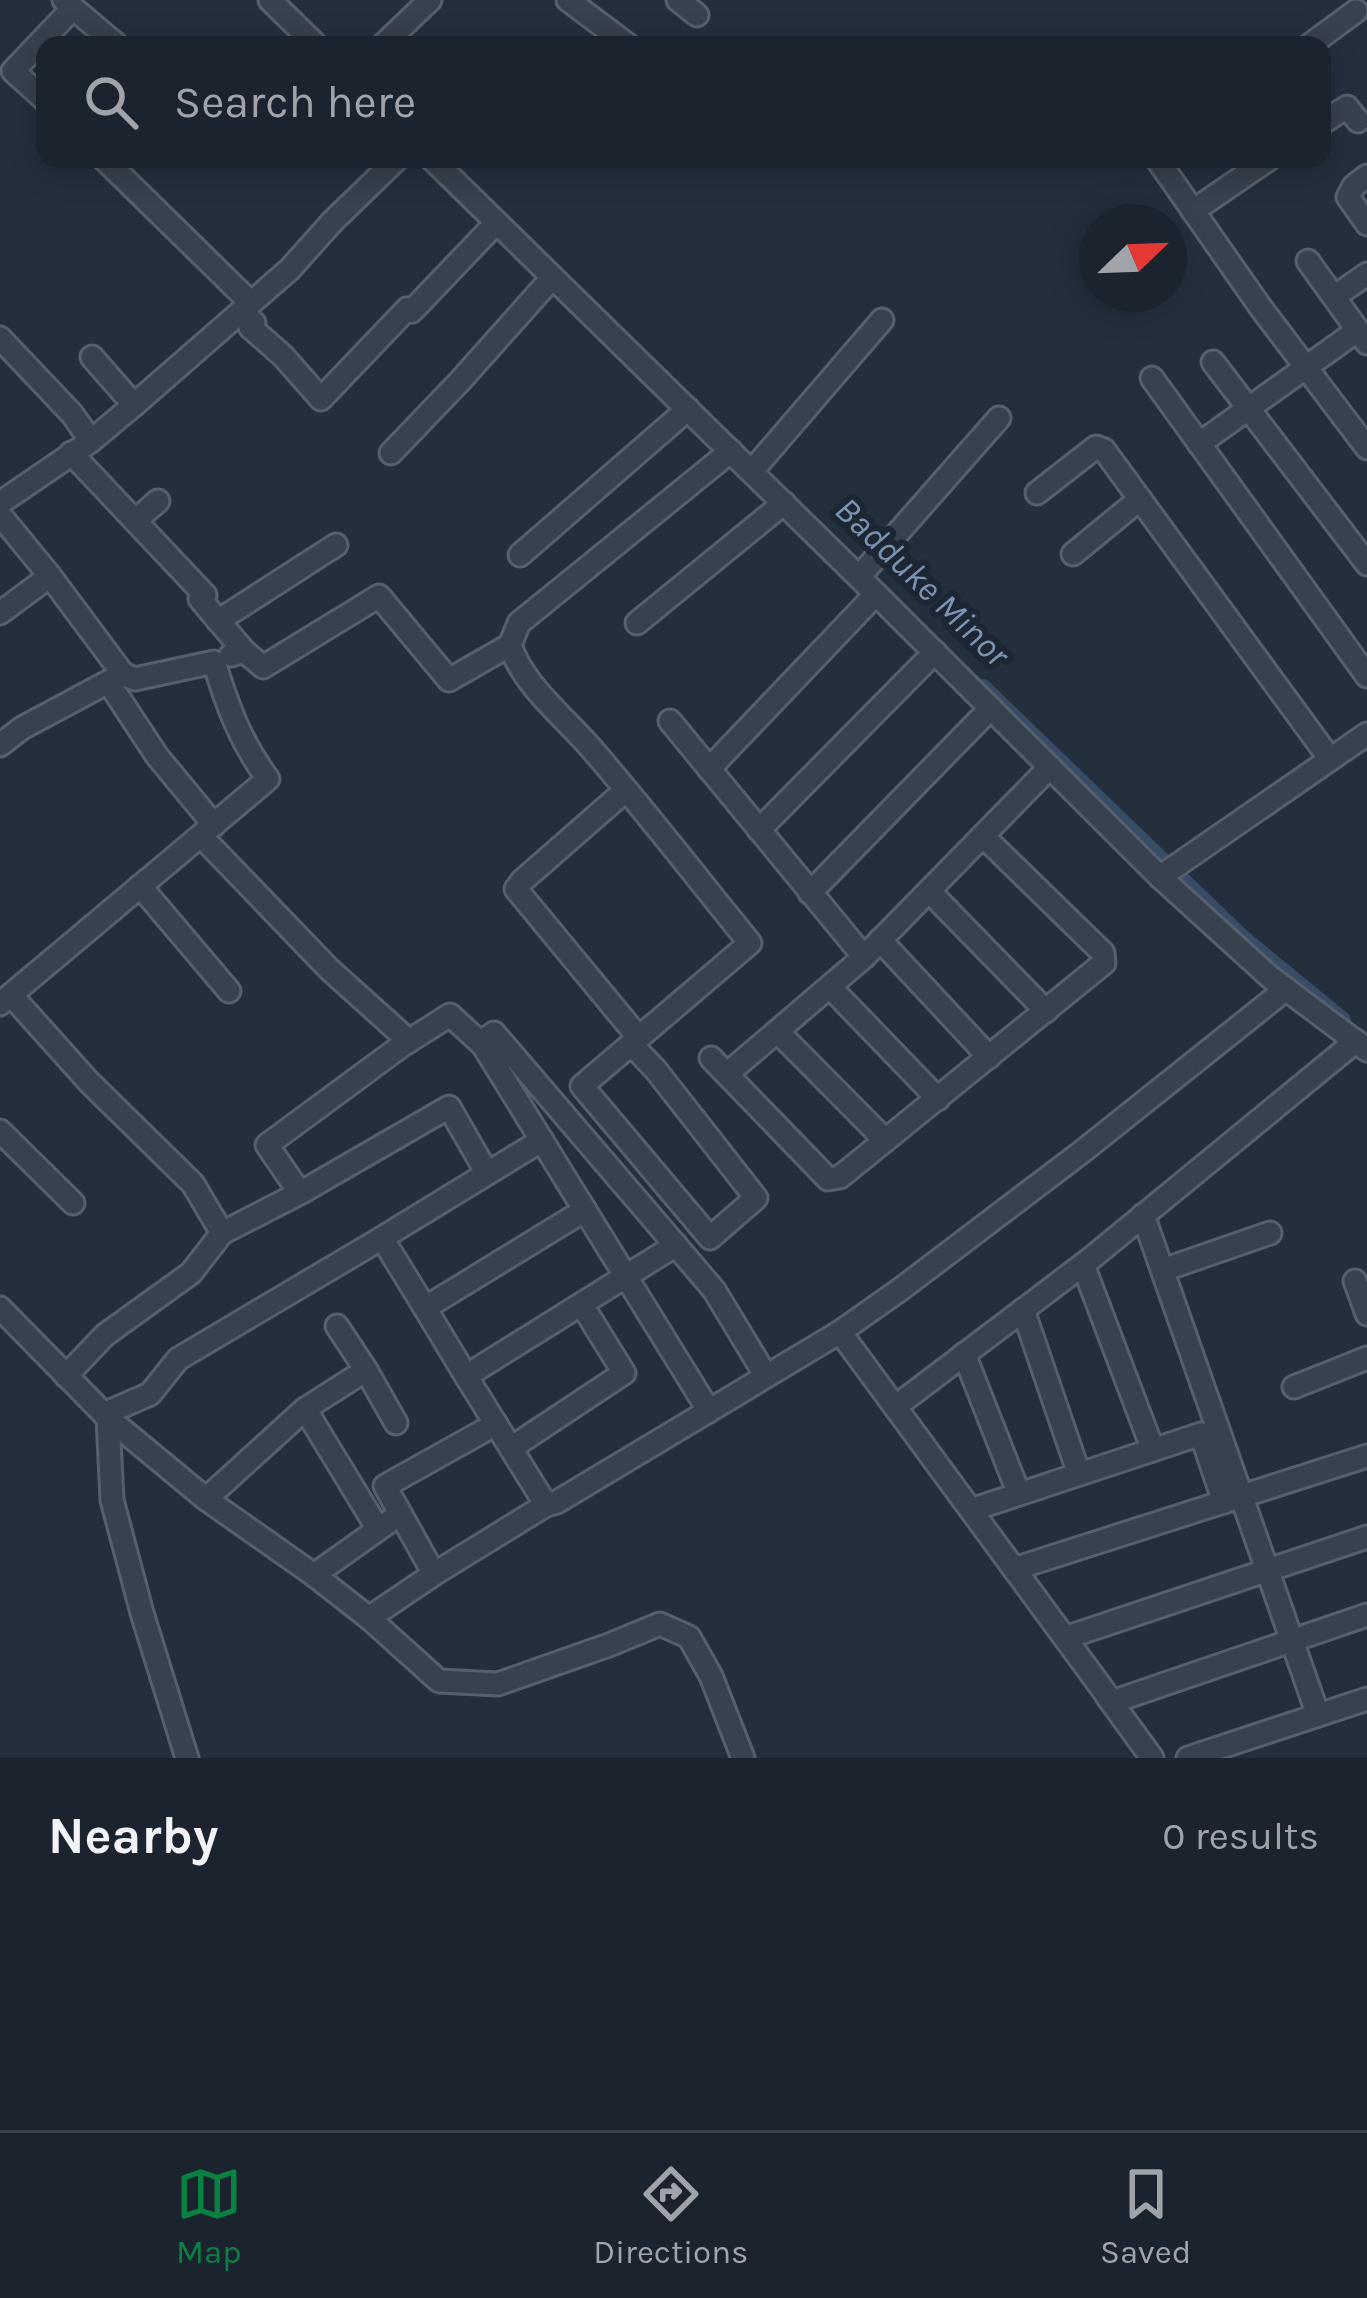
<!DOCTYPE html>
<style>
body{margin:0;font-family:Karla,sans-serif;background:#242b36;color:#f1f3f6}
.compass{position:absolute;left:1079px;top:204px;width:108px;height:108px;border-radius:50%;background:#1b232e;box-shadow:0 6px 30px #0003;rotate:67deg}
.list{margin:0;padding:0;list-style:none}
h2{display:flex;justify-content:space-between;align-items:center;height:156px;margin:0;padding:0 48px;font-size:51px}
h2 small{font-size:39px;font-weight:400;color:#a0a4aa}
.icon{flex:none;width:66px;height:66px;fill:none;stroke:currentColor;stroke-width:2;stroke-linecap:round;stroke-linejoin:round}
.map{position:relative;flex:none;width:1367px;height:1758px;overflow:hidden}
.search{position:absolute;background:#1b232e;box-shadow:0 6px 30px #0003;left:36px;right:36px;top:36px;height:132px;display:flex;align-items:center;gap:30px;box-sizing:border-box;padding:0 42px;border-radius:24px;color:#a0a4aa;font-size:45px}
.sheet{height:372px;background:#1b232e}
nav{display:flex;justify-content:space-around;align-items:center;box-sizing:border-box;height:168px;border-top:3px solid #39404a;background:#1b232e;font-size:33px;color:#a0a4aa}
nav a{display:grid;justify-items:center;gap:6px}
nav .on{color:#0b8043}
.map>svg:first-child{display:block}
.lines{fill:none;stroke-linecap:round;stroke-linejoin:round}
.canal{stroke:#394c67;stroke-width:16}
.minor-casing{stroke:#565f6c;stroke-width:27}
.minor{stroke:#38414e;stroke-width:21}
.labels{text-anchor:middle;stroke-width:12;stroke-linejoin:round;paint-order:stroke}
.water-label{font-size:36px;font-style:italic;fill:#7c92b1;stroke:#1d2633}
</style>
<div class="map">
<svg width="1367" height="1758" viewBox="0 0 1367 1758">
<rect width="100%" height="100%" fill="#242f3e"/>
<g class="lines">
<polyline class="canal" points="983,687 1242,937 1343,1020"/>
<defs>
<g id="minor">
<polyline points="270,0 316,45"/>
<polyline points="568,0 628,45"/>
<polyline points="678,0 697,15"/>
<polyline points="73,8 117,45"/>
<polyline points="383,45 430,0"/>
<polyline points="1310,45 1356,11"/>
<polyline points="45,100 13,71 73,8 64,0"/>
<polyline points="1322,123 1347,107 1358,121"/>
<polyline points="104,159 251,303"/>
<polyline points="432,159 876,594 1160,877 1270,977 1367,1050"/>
<polyline points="1157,159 1261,308 1367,448"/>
<polyline points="1367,176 1354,186 1348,197 1367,224"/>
<polyline points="1193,211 1269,159"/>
<polyline points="1308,261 1367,343"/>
<polyline points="1334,297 1367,274"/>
<polyline points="242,311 254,323 250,327 283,356 321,399 407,309 412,311 496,223"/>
<polyline points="0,338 72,414 91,441 0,503"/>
<polyline points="1213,362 1367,564"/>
<polyline points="1152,378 1367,676"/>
<polyline points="134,405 290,269 332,222 397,159"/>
<polyline points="91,441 134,405 92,357"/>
<polyline points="1199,444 1358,330"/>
<polyline points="71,453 205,595 200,599 244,651 231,655"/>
<polyline points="391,453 461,380 552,278"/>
<polyline points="752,471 882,320"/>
<polyline points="1037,493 1096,447 1104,450 1330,759"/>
<polyline points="0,515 50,576"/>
<polyline points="135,521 158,501"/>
<polyline points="1073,554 1140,499"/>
<polyline points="520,555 688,409"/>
<polyline points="859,577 999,418"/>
<polyline points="0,613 50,576 123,674"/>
<polyline points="218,621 336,545"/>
<polyline points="637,623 784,503"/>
<polyline points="244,651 263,667 379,596 449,680 510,645"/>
<polyline points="109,683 157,756 214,825"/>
<polyline points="670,721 864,957"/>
<path d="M0,745L22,728L123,674L135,679L214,662C227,705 241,743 268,779L0,1004"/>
<polyline points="709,769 876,594"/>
<polyline points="626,790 522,881 516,889 639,1038"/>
<polyline points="759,830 935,652"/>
<polyline points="201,836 329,969 409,1041"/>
<polyline points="1160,877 1367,734"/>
<polyline points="140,886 229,991"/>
<polyline points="929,891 1046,1011"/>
<polyline points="810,893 991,708"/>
<polyline points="880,940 989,1057"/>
<polyline points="830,987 938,1099"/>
<polyline points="11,995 89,1082 193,1184 222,1233 300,1193"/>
<polyline points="778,1032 885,1140"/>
<path d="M632,1045L655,1069L756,1198L710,1238L582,1086L750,943C697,878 645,810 590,747C563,716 523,685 510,645L519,623L731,451"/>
<polyline points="485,1047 450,1015 404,1044 267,1145 300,1193 449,1107 487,1173"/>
<polyline points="711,1058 828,1179 840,1177 1104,963 1103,953 983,836"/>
<polyline points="727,1074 864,957 1050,767"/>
<polyline points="0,1131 73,1203"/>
<polyline points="1143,1215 1318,1715"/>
<polyline points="1163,1270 1270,1233"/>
<polyline points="1355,1281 1367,1314"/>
<polyline points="0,1308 108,1418 206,1499 314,1575 369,1618 439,1681 498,1684 609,1645 660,1624 689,1637 711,1676 743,1758"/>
<polyline points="425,1308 382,1238 542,1140"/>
<polyline points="1023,1310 1079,1474"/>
<polyline points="840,1332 1112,1702 1367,1615"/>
<polyline points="964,1354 1019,1494"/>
<polyline points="366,1370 396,1423"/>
<polyline points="66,1376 105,1335 191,1273 222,1233"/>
<polyline points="466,1376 425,1308 585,1210"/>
<polyline points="1294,1387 1367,1358"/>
<polyline points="895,1407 1089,1260"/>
<polyline points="305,1409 366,1370 337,1326"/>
<polyline points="709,1411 481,1042 494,1033 714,1290 766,1376"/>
<polyline points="104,1414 150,1394 178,1359 382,1238"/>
<polyline points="108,1418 112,1500 142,1613 187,1758"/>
<polyline points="511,1448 624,1373 582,1305"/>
<polyline points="1153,1450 1083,1265 1356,1041"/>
<polyline points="206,1499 305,1409 378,1529"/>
<polyline points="546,1505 466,1376 676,1245"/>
<polyline points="971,1510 1201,1434 1224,1502"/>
<polyline points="1014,1569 1367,1456"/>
<polyline points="434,1574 385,1486 496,1424"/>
<polyline points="314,1575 390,1521"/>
<polyline points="369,1618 434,1574 546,1505 557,1502 840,1332 901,1289 1083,1151 1286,989"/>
<polyline points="1065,1638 1367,1537"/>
<polyline points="1107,1696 1152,1758"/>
<polyline points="1188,1758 1367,1699"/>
</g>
</defs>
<use href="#minor" class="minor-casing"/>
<use href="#minor" class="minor"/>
</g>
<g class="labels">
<g class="water-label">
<text transform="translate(923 581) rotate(44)" y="13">Badduke Minor</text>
</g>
</g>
</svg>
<svg class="compass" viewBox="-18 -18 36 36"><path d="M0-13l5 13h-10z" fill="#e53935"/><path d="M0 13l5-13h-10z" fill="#a0a4aa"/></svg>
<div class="search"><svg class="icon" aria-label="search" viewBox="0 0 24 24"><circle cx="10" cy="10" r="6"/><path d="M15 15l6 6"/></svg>Search here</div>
</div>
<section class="sheet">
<h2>Nearby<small>0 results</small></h2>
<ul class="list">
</ul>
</section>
<nav>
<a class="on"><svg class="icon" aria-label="map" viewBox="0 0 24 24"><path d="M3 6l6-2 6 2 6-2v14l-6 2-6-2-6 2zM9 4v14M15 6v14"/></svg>Map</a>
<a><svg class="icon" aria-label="directions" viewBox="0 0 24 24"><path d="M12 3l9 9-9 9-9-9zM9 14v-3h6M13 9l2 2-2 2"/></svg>Directions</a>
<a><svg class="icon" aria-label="saved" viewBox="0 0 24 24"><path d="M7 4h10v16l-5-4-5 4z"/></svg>Saved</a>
</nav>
